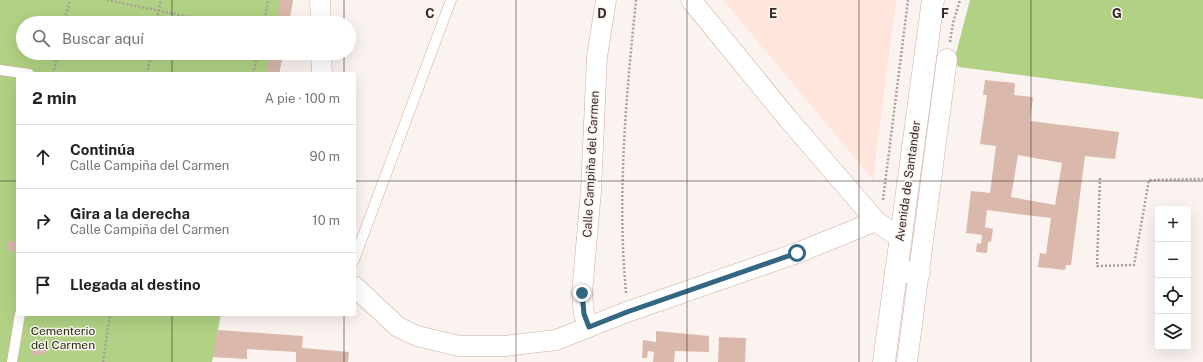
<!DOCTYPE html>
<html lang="es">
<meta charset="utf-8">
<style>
body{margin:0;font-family:"Public Sans",sans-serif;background:#f2f2f2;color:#222}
.controls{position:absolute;right:12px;bottom:12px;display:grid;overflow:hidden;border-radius:4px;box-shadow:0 4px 16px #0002}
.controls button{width:36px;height:36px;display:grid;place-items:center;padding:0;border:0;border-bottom:1px solid #e0e0e0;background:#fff;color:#222;font:20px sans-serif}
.stop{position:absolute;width:12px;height:12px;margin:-9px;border:3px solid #336683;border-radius:50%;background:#fff}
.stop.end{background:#336683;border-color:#fff;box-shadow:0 1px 4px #0008}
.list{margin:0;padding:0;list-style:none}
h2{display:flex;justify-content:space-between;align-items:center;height:52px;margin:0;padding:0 16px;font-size:17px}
h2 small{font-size:13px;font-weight:400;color:#767676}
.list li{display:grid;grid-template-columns:26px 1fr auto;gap:12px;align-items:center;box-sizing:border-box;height:64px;padding:0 16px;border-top:1px solid #e0e0e0}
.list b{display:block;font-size:15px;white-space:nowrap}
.list p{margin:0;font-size:13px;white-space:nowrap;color:#767676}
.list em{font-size:13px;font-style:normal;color:#767676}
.icon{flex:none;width:22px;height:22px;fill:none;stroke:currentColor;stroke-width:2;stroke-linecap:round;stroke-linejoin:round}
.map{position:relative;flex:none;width:1203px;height:362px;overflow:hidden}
.search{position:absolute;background:#fff;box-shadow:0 4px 16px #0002;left:16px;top:16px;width:340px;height:44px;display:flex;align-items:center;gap:10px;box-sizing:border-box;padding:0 14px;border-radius:22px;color:#767676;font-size:15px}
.panel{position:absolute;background:#fff;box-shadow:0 4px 16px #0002;left:16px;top:72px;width:340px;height:244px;border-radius:4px}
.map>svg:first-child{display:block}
.built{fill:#ffe5db}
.green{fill:#b1d284}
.building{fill:#dab8ac;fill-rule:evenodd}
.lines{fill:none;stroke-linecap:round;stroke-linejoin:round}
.service-casing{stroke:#cead9f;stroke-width:11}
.minor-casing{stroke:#cead9f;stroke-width:21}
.secondary-casing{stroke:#cead9f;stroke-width:23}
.path{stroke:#a9a09c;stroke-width:2.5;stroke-dasharray:2 2;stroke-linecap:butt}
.service{stroke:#fff;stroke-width:10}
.minor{stroke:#fff;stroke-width:20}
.secondary{stroke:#fff;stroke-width:22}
.route{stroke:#336683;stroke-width:5}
.grid{fill:none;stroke:#342722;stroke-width:1;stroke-opacity:0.55}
.labels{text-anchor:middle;stroke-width:3;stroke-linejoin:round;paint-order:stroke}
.street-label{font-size:12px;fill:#342722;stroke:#faf3f0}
.park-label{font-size:12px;fill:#24320e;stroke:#faf3f0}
.grid-label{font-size:13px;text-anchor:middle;font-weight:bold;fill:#342722;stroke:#faf3f0;stroke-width:3;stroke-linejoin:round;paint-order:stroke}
</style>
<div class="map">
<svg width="1203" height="362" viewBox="0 0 1203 362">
<rect width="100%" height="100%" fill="#faf3f0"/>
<polygon class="built" points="723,0 896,0 873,180"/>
<g class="green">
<polygon points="0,0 293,0 289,23 23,23 23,53 283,53 279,74 18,74 18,314 221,314 212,362 0,362"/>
<polygon points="970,0 1203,0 1203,99 959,67 954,61"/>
</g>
<g class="building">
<polygon points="280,0 293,0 289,23 276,23"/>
<polygon points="270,53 283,53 279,74 266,74"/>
<path d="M985,80L1015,83L1014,95L1033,97L1030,121L1119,132L1115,159L1085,156L1071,265H1066L1065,270L1038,267L1040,253L1046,254L1051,218L987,210L985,227L993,229L991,242H988L987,253L976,252L977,243L981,244L982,235L966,233L971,191L990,193L996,146L980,144L987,95H983ZM1018,155L1062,163L1055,205L1011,197Z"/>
<polygon points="8,241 18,242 18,252 6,250"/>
<polygon points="218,330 303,336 302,348 349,352 348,362 296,362 296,352 247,349 247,359 212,357"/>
<polygon points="656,331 709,336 709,352 675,351 674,362 653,362 654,352 648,351 647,358 642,358 643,340 656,342"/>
<polygon points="719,337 746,338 745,362 718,362"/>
<polygon points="33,344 39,345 39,347 45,349 46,352 44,354 38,355 38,356 31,355"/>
</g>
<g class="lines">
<defs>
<g id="service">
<polyline points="0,70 29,74"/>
<polyline points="354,260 451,0"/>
<polyline points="12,362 20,314"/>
</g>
<g id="minor">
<polyline points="320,0 321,23"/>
<polyline points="691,0 789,120 876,221 900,238"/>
<polyline points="321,53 322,74"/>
<polyline points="354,286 398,327 417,336 459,346 505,346 556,340 627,312 797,253 876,221"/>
<polyline points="589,327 584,314 582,293 591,191 597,57 606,0"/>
<polyline points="907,362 947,59"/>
</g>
<g id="secondary">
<polyline points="896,271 919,273"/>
<polyline points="884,362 933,0"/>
</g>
</defs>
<use href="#service" class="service-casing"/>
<use href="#minor" class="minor-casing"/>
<use href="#secondary" class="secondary-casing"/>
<g class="path">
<polyline points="107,0 219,23"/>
<polyline points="64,23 70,0"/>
<polyline points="156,23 161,0"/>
<polyline points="264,23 268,0"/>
<polyline points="950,42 953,23 960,0"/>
<polyline points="53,74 58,53"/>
<polyline points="147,74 151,53"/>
<polyline points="253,74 258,53"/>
<polyline points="1100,178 1097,266 1134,265 1149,180 1203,179"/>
<polyline points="883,200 908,0"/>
<path d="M626,293C617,195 626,98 636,0"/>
<polyline points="103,362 110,314"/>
</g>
<use href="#service" class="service"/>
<use href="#minor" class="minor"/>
<use href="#secondary" class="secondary"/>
</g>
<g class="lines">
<polyline class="route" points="582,293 584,314 589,327 627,312 797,253"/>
</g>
<path class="grid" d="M172,0V23M344,0V23M516,0V362M687,0V362M859,0V362M1031,0V362M172,53V74M344,53V74M0,181H18M354,181H1203M172,314V362M344,314V362"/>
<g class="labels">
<g class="street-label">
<text transform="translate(591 164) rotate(-87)" y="4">Calle Campiña del Carmen</text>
<text transform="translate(908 181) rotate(-82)" y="4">Avenida de Santander</text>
</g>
<g class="park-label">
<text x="63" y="335">Cementerio<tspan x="63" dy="14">del Carmen</tspan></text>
</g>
</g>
<g class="grid-label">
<text x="430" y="18">C</text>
<text x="602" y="18">D</text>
<text x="773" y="18">E</text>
<text x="945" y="18">F</text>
<text x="1117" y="18">G</text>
</g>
</svg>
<div class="controls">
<button>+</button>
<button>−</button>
<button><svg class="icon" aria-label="locate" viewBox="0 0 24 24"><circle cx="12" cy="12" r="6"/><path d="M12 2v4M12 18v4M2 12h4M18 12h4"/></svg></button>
<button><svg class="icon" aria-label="layers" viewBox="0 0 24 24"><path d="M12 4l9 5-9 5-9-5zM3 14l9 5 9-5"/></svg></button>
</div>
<div class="stop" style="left:797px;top:253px"></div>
<div class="stop end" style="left:582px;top:293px"></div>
<div class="search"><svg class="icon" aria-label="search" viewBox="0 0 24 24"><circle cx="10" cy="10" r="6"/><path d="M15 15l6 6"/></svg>Buscar aquí</div>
<section class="panel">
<h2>2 min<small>A pie · 100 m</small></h2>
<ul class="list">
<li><svg class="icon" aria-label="ahead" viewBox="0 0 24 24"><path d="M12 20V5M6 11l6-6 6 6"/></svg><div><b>Continúa</b><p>Calle Campiña del Carmen</p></div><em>90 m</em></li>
<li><svg class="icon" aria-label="right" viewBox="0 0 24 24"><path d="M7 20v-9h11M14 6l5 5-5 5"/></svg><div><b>Gira a la derecha</b><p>Calle Campiña del Carmen</p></div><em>10 m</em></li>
<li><svg class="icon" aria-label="arrive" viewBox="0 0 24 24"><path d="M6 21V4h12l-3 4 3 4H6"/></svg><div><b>Llegada al destino</b></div></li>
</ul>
</section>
</div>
